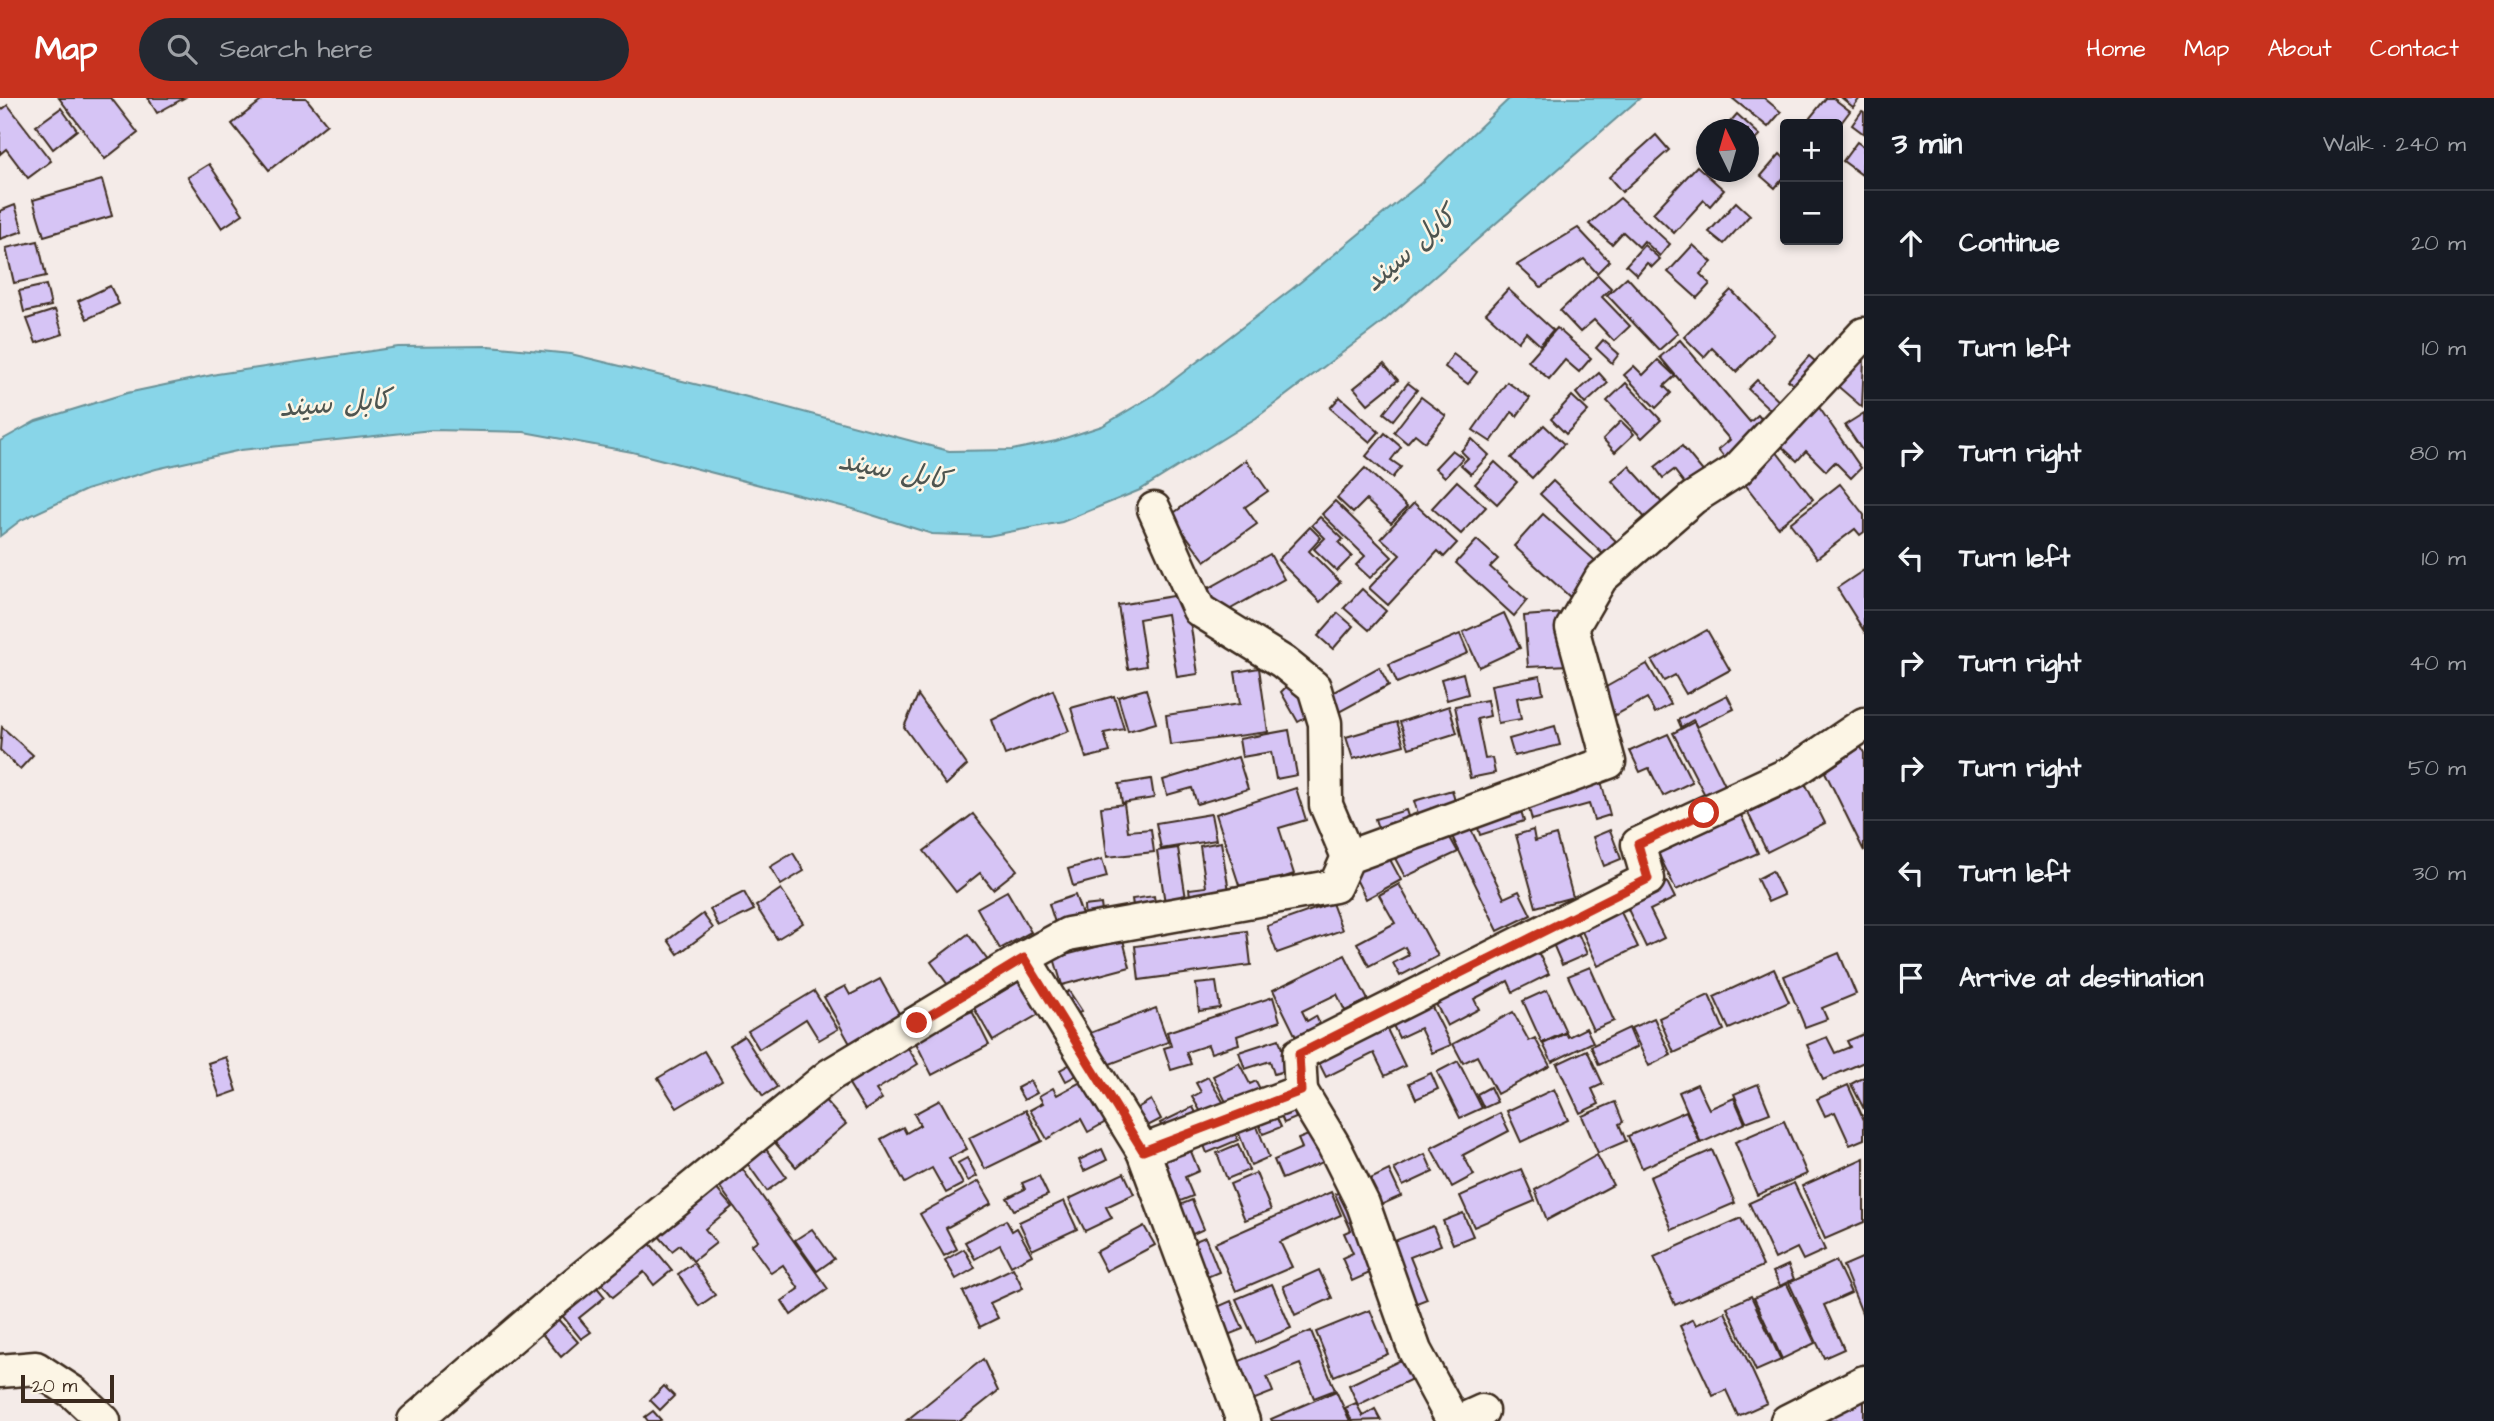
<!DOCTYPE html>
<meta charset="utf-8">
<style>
body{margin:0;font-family:"Architects Daughter","Playpen Sans Arabic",sans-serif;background:#242831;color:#f1f3f6}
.controls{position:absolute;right:21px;top:21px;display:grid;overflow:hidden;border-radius:7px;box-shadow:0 4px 10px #0003}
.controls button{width:63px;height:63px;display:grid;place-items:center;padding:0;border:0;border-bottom:2px solid #363941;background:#171b24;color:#f1f3f6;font:35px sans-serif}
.compass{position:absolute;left:1696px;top:21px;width:63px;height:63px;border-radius:50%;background:#171b24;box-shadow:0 4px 10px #0003;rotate:355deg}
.scale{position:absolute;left:21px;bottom:18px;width:93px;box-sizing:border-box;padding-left:7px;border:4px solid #3b2a1e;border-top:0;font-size:19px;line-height:24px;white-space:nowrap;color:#3b2a1e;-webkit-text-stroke:5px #fcf5e5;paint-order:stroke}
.stop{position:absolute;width:21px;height:21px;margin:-16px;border:5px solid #c8321e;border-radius:50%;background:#fff}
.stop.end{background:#c8321e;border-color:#fff;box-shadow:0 2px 7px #0008}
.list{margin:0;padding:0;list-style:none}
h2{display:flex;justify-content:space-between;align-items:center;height:91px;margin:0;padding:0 28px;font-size:30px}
h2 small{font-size:23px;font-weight:400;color:#9ea1a6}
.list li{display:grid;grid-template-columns:46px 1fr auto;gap:21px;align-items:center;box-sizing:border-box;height:105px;padding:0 28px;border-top:2px solid #363941}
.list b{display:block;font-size:26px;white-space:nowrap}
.list em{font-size:23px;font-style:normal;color:#9ea1a6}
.icon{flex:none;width:38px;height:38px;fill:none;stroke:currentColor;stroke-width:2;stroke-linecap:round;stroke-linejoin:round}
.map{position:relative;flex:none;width:1864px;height:1323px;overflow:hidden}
header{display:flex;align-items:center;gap:42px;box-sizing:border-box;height:98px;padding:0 35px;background:#c8321e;color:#fff}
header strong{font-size:33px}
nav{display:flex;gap:38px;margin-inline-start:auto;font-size:24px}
.search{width:490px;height:63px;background:#242831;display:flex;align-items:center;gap:18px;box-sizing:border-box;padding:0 24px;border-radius:38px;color:#9ea1a6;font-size:26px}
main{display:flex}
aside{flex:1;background:#171b24}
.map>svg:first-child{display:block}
.water{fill:#88d5e8;stroke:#699197;stroke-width:2}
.building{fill:#d6c4f5;stroke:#3b2a1e;stroke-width:2}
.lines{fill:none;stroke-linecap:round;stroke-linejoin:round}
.street-casing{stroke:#3b2a1e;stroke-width:37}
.street{stroke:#fcf5e5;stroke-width:32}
.route{stroke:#c8321e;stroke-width:9}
.labels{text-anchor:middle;stroke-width:5;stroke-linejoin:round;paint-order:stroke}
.water-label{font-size:28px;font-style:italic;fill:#4e5550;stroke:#fcf5e5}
</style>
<header>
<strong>Map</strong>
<div class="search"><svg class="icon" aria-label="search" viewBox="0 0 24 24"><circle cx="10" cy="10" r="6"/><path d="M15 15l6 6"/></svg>Search here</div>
<nav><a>Home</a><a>Map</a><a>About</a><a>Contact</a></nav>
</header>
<main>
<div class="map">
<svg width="1864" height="1323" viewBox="0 0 1864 1323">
<rect width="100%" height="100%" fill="#f4ebe8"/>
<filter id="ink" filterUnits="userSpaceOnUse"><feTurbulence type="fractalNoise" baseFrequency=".0143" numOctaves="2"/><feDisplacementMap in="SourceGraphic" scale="14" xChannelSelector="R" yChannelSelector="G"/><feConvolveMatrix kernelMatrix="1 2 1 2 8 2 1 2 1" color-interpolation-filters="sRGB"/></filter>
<g filter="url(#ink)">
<polygon class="water" points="1510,0 1640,0 1379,227 1256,320 1140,392 1062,424 988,438 932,436 853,411 632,354 524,334 432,332 241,352 156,371 86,392 21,422 0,438 0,343 36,323 127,295 217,276 398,249 489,248 571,256 736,296 949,353 1012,352 1056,343 1102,328 1154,297 1292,191 1421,85"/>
<g class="building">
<polygon points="59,0 111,0 138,35 105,61"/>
<polygon points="148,0 184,0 157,15"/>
<polygon points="265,0 306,0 327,26 269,72 232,26"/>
<polygon points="1732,0 1764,0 1781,14 1768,29"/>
<polygon points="1826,0 1833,0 1850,13 1838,29 1838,26 1805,26"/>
<polygon points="1842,0 1860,0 1853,9"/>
<polygon points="8,7 51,63 28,80 6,51 0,56 0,13"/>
<polygon points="61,10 77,32 53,51 36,28"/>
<polygon points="1862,13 1864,14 1864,36 1852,27"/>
<polygon points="1737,16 1760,37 1748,50 1748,32 1723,32"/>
<polygon points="1656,37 1669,52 1622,94 1609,79"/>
<polygon points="1857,44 1864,49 1862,77 1843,63"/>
<polygon points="1780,56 1785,61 1785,78 1775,90 1761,78"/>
<polygon points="209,66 243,116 222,130 188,79"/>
<polygon points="1697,68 1724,92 1710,108 1704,102 1674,135 1653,115"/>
<polygon points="102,82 112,118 44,138 33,102"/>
<polygon points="1620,100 1670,146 1660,158 1644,143 1639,149 1623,134 1612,146 1589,126"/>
<polygon points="1736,104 1750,117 1724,146 1709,134"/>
<polygon points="15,107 23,133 0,141 0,113"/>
<polygon points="1578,130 1609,163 1597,175 1584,161 1541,189 1517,167"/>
<polygon points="38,143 46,178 14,185 6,150"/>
<polygon points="1644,147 1660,161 1652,169 1647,165 1637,177 1626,167"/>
<polygon points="1693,147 1712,164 1700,176 1710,186 1697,200 1668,174"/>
<polygon points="1598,177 1611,190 1602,199 1630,228 1614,243 1594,222 1580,234 1560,213"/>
<polygon points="1627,179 1678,235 1659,252 1607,197"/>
<polygon points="46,187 51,208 24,214 19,193"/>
<polygon points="110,188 119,206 87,221 78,203"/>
<polygon points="1508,191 1553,232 1540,247 1526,234 1518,244 1486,215"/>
<polygon points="1731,192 1774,236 1736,274 1712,250 1704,259 1684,239"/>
<polygon points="55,212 63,236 36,245 27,221"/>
<polygon points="1557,230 1591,260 1579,274 1565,262 1549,281 1528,263"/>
<polygon points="1603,242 1619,256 1612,265 1596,250"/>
<polygon points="1680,242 1750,324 1758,317 1768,329 1727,363 1718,352 1730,342 1660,259"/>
<polygon points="1453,256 1477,274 1468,286 1445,269"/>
<polygon points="1860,257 1864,260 1862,309 1834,285"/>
<polygon points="1809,258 1824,271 1802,295 1788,282"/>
<polygon points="1658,262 1675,278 1664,288 1671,295 1656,310 1624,277 1634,268 1643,277"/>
<polygon points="1384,266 1398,282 1368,306 1354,290"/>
<polygon points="1599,275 1608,285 1585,306 1576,295"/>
<polygon points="1757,282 1786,310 1777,318 1748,291"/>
<polygon points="1507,284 1530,300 1517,318 1512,314 1491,344 1473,332"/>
<polygon points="1408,285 1417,292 1393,322 1384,315"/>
<polygon points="1626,285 1661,322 1642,340 1607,303"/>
<polygon points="1572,298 1588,313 1566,336 1551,321"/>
<polygon points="1340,299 1379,334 1370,344 1330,310"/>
<polygon points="1421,299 1446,318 1425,344 1415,336 1407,345 1394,334"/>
<polygon points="1816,305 1861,370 1851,380 1835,364 1826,373 1806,353 1797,363 1777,344"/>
<polygon points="1864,315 1864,355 1845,327"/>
<polygon points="1621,323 1634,336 1615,354 1603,341"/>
<polygon points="1544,327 1564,346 1532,380 1511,360"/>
<polygon points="1385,335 1401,349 1391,362 1401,369 1392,380 1366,358"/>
<polygon points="1472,341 1489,357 1471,376 1461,367 1468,360 1461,353"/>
<polygon points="1682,348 1706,377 1688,390 1674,372 1663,380 1655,369"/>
<polygon points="1772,348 1813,401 1778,429 1737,376"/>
<polygon points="1452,352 1463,360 1445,379 1435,370"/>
<polygon points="1246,362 1268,393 1245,409 1257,426 1205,463 1171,417"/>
<polygon points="1495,364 1517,384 1497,406 1475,386"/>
<polygon points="1629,368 1665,408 1648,423 1612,383"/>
<polygon points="1365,370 1407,409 1391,425 1366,402 1353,415 1337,400"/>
<polygon points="1457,383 1486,409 1461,436 1432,410"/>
<polygon points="1553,383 1617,444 1604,457 1540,396"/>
<polygon points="1840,386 1864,417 1864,434 1860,437 1855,431 1817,460 1790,425"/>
<polygon points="1335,403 1392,459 1370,480 1356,467 1365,458 1322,416"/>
<polygon points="1414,405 1457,445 1444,459 1438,453 1388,507 1369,490 1400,457 1381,440"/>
<polygon points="1543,416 1600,467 1570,499 1514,448"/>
<polygon points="1320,419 1343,441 1339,445 1352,458 1337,473 1314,451 1325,440 1312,427"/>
<polygon points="1310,429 1321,440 1309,453 1340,484 1320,504 1278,462"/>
<polygon points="1477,442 1498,461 1490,469 1527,502 1514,518 1456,465"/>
<polygon points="1270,456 1284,481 1220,517 1206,492"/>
<polygon points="1864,472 1864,533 1837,490"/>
<polygon points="1362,491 1386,513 1369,532 1344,510"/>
<polygon points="1186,496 1198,576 1177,579 1167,516 1139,521 1146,568 1128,571 1118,507"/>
<polygon points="1338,515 1353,528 1333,551 1318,538"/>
<polygon points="1504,515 1520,550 1479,569 1463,534"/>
<polygon points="1565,515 1569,567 1528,569 1524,518"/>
<polygon points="1707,532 1730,572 1686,596 1675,577 1664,583 1652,563"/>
<polygon points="1460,536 1468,555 1397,585 1389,566"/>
<polygon points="1647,566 1671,606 1655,615 1647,600 1614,618 1599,593"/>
<polygon points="1379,569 1389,587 1339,614 1330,596"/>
<polygon points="1259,570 1268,634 1170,647 1166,617 1240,606 1235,574"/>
<polygon points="1463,575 1468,596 1447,602 1441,581"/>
<polygon points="1540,578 1543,595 1517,600 1521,621 1498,625 1491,587"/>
<polygon points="1288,587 1305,598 1314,615 1298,624 1281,594"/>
<polygon points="1146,591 1156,625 1128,633 1118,599"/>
<polygon points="1053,592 1069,633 1005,657 992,622"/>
<polygon points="918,597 967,667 946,687 904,629"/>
<polygon points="1727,597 1734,611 1697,629 1693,622 1681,629 1678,622"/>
<polygon points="1114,598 1124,631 1104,635 1110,654 1086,660 1071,610"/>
<polygon points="1487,602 1490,618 1477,621 1485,661 1492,660 1495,675 1470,680 1455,608"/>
<polygon points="1449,608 1457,635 1409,650 1400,624"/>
<polygon points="1397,624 1404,647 1353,661 1346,639"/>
<polygon points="1694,624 1728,693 1708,703 1673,635"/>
<polygon points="1555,628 1560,647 1514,658 1509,641"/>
<polygon points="2,629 33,657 20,671 0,652"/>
<polygon points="1289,632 1297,677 1276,681 1271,654 1242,659 1239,641"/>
<polygon points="1668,636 1692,684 1663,698 1649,670 1640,674 1630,653"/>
<polygon points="1861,649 1864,655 1864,753 1825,674"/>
<polygon points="1238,659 1248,691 1197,706 1192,690 1167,697 1163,682"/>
<polygon points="1151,681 1154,700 1122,705 1119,686"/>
<polygon points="1601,683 1610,717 1594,722 1589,706 1532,722 1527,703"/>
<polygon points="1806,687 1825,725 1767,754 1748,715"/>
<polygon points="1296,690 1306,722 1279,730 1294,776 1241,793 1216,716"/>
<polygon points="1452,692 1457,711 1420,722 1414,703"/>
<polygon points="1124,706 1128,733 1151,731 1154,754 1107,759 1101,709"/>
<polygon points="1519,706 1524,723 1480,737 1475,719"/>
<polygon points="1406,712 1411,728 1380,737 1375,721"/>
<polygon points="973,716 1017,772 993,791 980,775 956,794 924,753"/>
<polygon points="1211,716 1216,742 1161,751 1156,725"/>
<polygon points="1741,717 1758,755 1676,792 1658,755"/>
<polygon points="1465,719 1504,800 1519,793 1531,817 1498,833 1447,728"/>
<polygon points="1444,729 1458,754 1405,779 1389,749"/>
<polygon points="1533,732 1535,743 1556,737 1573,799 1536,809 1516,737"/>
<polygon points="1610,732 1621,761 1604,768 1593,739"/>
<polygon points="1221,744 1231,805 1192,811 1189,791 1206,789 1200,748"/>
<polygon points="1178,750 1188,813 1165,805 1157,753"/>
<polygon points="1386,754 1401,782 1366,801 1352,773"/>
<polygon points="793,755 804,773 781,787 770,769"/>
<polygon points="1102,761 1107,779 1073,788 1068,771"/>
<polygon points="1772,773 1784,797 1768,804 1757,781"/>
<polygon points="1667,784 1675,800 1650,812 1664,840 1646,849 1625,805"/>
<polygon points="1399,786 1438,858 1400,878 1393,865 1409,857 1405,849 1369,868 1357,845 1395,825 1379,797"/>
<polygon points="781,791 803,825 777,841 756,808"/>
<polygon points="1007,793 1031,834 1000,851 977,810"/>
<polygon points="744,794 754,812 719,829 710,811"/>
<polygon points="1075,797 1084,822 1057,831 1049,806"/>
<polygon points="1154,798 1157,818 1135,821 1132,801"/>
<polygon points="1332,805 1342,832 1277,855 1267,828"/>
<polygon points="1101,806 1103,821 1085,822 1084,808"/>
<polygon points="1617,806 1638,849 1598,868 1578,825"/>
<polygon points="703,816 713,830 678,856 668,842"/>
<polygon points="1575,828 1587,856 1562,867 1550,839"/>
<polygon points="1247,833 1251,867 1139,882 1135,848"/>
<polygon points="968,836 989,864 951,891 931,864"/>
<polygon points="1123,842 1130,869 1062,887 1054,860"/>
<polygon points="1535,848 1549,876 1513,894 1508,883 1474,901 1479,911 1447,928 1433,900"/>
<polygon points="1839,855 1856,896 1822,910 1827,921 1805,929 1784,878"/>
<polygon points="1345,857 1368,902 1345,913 1337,896 1302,913 1307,923 1316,918 1321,929 1297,941 1273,892"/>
<polygon points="1590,869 1614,923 1593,932 1568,878"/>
<polygon points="1774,871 1789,904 1729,931 1714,899"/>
<polygon points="1026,879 1046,912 993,943 974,910"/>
<polygon points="880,881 905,926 854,953 824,899 845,888 850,897"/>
<polygon points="1216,884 1220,910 1199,913 1196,886"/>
<polygon points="1547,892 1566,934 1542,945 1523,903"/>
<polygon points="814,893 838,931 819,942 806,921 759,951 748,933"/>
<polygon points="1069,893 1082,913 1073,919 1060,899"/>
<polygon points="1709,897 1724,932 1674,955 1659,920"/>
<polygon points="1273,899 1280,923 1237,938 1239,946 1211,955 1208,947 1186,954 1191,966 1171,972 1164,950 1171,948 1167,934"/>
<polygon points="1429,903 1451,947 1432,955 1420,930 1399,940 1390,921"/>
<polygon points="1156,910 1168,944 1102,969 1090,935"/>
<polygon points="972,913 989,947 932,977 914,941"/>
<polygon points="1513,914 1529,943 1535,940 1550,968 1497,996 1477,958 1463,965 1453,946"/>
<polygon points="1654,920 1671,957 1649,968 1631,930"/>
<polygon points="1384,925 1405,968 1385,978 1374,955 1326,979 1316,959"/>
<polygon points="1586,930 1593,944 1552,964 1543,946 1566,935 1568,939"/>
<polygon points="1629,930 1637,949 1599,967 1591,948"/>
<polygon points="1864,936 1864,964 1823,982 1807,947 1827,939 1835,955 1850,949 1847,943"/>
<polygon points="744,938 777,989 763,998 730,947"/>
<polygon points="1279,941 1288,972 1274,976 1270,963 1245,971 1239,954"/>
<polygon points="905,945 918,966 876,992 882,1001 865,1012 846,981"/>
<polygon points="1587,952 1603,986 1592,991 1599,1006 1580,1015 1557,966"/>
<polygon points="704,953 722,983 677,1010 658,980"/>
<polygon points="226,959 237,993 220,999 208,965"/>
<polygon points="1078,962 1084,973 1066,983 1060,972"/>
<polygon points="1458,963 1482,1010 1460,1020 1437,974"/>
<polygon points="1239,965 1250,986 1256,983 1260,991 1228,1008 1213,978"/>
<polygon points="1431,975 1438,991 1416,1001 1409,985"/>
<polygon points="1208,979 1225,1007 1204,1019 1192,999 1201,994 1196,985"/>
<polygon points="1864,979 1864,1011 1851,986"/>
<polygon points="1088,980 1111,1021 1088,1034 1081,1021 1047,1041 1030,1012 1043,1005 1039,998 1053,990 1057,997"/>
<polygon points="1030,983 1037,995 1024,1002 1017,990"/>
<polygon points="1697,986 1709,1011 1734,1000 1745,1025 1701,1045 1679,994"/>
<polygon points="1758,986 1770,1015 1746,1024 1734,996"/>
<polygon points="1848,987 1864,1022 1864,1041 1850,1047 1835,1014 1825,1018 1817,1001"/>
<polygon points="1490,989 1497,1004 1484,1010 1477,996"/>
<polygon points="1554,991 1568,1022 1521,1044 1507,1013"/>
<polygon points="822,999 846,1026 796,1069 772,1041"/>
<polygon points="940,1002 967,1051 949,1060 963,1086 946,1095 932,1070 905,1085 881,1041 903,1029 906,1035 920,1027 914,1016"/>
<polygon points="1151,1002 1161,1021 1142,1031 1132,1013"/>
<polygon points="1615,1004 1623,1024 1619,1026 1626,1043 1598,1055 1582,1018"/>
<polygon points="1193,1009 1200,1023 1166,1039 1160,1025"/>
<polygon points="1292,1010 1296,1020 1284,1025 1280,1015"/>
<polygon points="1026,1012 1042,1043 985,1071 969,1040"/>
<polygon points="1686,1013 1700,1045 1642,1070 1628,1038"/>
<polygon points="1500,1015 1509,1033 1463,1057 1474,1077 1452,1089 1431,1050"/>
<polygon points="1275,1016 1281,1029 1263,1036 1258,1023"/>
<polygon points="1784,1023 1807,1076 1757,1097 1735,1044"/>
<polygon points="1256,1026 1269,1059 1251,1067 1238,1033"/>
<polygon points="1233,1030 1238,1042 1207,1055 1202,1042"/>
<polygon points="1316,1034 1328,1062 1282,1081 1274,1062 1302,1050 1298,1041"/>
<polygon points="1238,1046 1249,1072 1227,1081 1217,1055"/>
<polygon points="766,1051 786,1079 767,1093 747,1065"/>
<polygon points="1102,1051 1107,1062 1084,1073 1079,1062"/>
<polygon points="1190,1051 1199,1073 1185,1079 1193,1098 1173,1106 1156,1064"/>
<polygon points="1712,1052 1735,1105 1672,1132 1650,1079"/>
<polygon points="1425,1056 1433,1074 1403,1088 1394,1071"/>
<polygon points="1597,1057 1613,1087 1547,1122 1535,1092"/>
<polygon points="967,1060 977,1078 968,1083 958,1065"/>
<polygon points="1864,1060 1864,1124 1825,1141 1802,1088"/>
<polygon points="741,1069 828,1191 791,1217 782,1203 799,1191 783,1167 771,1175 751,1147 758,1142 717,1085"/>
<polygon points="1521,1071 1535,1103 1474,1129 1460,1098"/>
<polygon points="1389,1072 1401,1098 1374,1110 1362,1085"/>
<polygon points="1124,1075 1134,1096 1106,1109 1112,1120 1085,1133 1069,1101"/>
<polygon points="1256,1075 1271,1112 1245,1122 1230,1086"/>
<polygon points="1039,1078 1048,1097 1014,1112 1007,1100 1025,1091 1022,1085"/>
<polygon points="979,1083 992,1105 946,1130 957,1151 944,1158 920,1116"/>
<polygon points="1794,1085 1825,1152 1803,1162 1797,1150 1775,1161 1749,1105"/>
<polygon points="715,1089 732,1109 705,1131 716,1145 693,1163 680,1147 672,1153 657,1136"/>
<polygon points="1347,1091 1381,1170 1352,1183 1342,1160 1353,1155 1344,1135 1351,1132 1335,1096"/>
<polygon points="1331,1094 1341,1117 1280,1144 1292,1169 1236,1193 1215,1145"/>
<polygon points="1192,1102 1204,1131 1184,1140 1172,1110"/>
<polygon points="1064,1103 1077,1131 1032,1152 1019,1124"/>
<polygon points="1463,1115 1473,1138 1453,1146 1443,1123"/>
<polygon points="1741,1120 1763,1168 1675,1207 1654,1159"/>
<polygon points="1006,1122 1012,1133 1017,1130 1032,1157 1011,1168 1000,1147 975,1161 965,1144"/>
<polygon points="1144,1128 1155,1147 1106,1173 1096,1154"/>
<polygon points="1433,1128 1441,1147 1410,1159 1427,1201 1409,1208 1384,1147"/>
<polygon points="812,1131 834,1161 817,1173 795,1142"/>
<polygon points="1205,1139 1219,1174 1200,1182 1185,1147"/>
<polygon points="648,1143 672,1172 654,1187 644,1174 613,1199 599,1182"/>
<polygon points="964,1151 975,1170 956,1181 945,1162"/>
<polygon points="1864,1159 1864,1220 1843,1168"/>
<polygon points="1836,1163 1851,1195 1824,1207 1844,1251 1824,1260 1789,1185"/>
<polygon points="694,1165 715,1197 699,1208 678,1176"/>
<polygon points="1788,1167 1794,1181 1780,1188 1773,1174"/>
<polygon points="1013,1170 1023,1190 990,1205 998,1220 980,1229 963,1194"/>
<polygon points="1319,1172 1332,1200 1295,1217 1283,1188"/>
<polygon points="1272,1186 1291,1230 1256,1245 1236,1201"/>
<polygon points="1787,1186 1815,1245 1782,1261 1754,1200"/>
<polygon points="595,1187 605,1199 579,1220 591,1234 581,1241 560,1215"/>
<polygon points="1751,1198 1781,1262 1756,1273 1727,1209"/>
<polygon points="1231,1203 1243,1231 1220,1240 1208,1213"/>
<polygon points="1370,1212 1388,1256 1334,1278 1316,1234"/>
<polygon points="1725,1214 1767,1305 1738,1318 1726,1292 1713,1298 1680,1228 1693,1221 1696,1227"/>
<polygon points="555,1218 578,1244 561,1259 539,1232"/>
<polygon points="1311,1233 1335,1292 1314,1300 1300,1266 1267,1279 1273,1294 1250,1303 1235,1265"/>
<polygon points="1405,1260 1414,1280 1358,1307 1349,1287"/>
<polygon points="983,1261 998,1293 960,1323 907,1322"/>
<polygon points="664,1288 674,1298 660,1312 650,1302"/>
<polygon points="1336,1293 1350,1323 1272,1323 1271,1321"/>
<polygon points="1864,1300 1864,1323 1812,1323"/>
<polygon points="1356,1305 1363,1318 1375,1311 1381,1322 1352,1323 1345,1310"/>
<polygon points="653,1313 661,1322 659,1323 648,1323 645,1319"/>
</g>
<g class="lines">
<defs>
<g id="street">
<polyline points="1154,411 1199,512 1283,564 1314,589 1325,625 1326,707 1348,759"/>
<polyline points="1024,860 1143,1053 1301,993 1299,956 1648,781 1638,746 1793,674 1864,626"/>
<polyline points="1301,993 1333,1046 1363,1106 1415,1253 1453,1323"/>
<polyline points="1143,1053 1243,1323"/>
<polyline points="0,1273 36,1270 74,1295 104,1323"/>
<polyline points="414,1323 556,1201 830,977 1024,860 1068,836 1335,788 1348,759 1609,664 1572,530 1601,480 1693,400 1737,372 1864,236"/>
<polyline points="1460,1323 1482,1313"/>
<polyline points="1787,1323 1864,1284"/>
</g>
</defs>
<use href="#street" class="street-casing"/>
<use href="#street" class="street"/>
</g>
</g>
<g class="lines" filter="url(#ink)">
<polyline class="route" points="917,925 1024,860 1143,1053 1301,993 1299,956 1648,781 1638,746 1704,715"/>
</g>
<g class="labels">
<g class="water-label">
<text transform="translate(1409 150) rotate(-41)" y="10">کابل سيند</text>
<text transform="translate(335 304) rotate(-4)" y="10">کابل سيند</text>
<text transform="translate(894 371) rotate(11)" y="10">کابل سيند</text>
</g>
</g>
</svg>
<div class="controls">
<button>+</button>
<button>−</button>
</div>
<svg class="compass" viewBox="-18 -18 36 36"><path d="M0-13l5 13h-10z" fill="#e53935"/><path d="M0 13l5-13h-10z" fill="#9ea1a6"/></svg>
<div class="scale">20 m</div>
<div class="stop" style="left:1704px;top:715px"></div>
<div class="stop end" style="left:917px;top:925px"></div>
</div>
<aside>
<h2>3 min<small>Walk · 240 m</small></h2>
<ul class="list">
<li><svg class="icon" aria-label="ahead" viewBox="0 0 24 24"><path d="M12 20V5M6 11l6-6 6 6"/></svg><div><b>Continue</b></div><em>20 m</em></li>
<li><svg class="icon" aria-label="left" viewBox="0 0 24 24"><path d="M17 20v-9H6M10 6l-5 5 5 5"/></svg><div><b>Turn left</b></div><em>10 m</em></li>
<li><svg class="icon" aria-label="right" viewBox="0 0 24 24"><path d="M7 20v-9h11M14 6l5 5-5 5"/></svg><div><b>Turn right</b></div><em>80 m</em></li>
<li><svg class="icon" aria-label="left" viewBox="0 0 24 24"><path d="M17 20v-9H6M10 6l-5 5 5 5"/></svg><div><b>Turn left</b></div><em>10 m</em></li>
<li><svg class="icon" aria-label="right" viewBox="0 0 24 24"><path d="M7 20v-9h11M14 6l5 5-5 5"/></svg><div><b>Turn right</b></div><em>40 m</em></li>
<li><svg class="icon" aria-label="right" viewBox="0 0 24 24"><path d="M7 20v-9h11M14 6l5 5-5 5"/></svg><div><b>Turn right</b></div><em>50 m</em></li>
<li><svg class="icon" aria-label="left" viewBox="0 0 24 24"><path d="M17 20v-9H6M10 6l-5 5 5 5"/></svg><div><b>Turn left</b></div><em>30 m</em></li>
<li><svg class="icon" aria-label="arrive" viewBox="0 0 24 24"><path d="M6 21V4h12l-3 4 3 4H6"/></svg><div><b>Arrive at destination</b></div></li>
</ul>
</aside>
</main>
